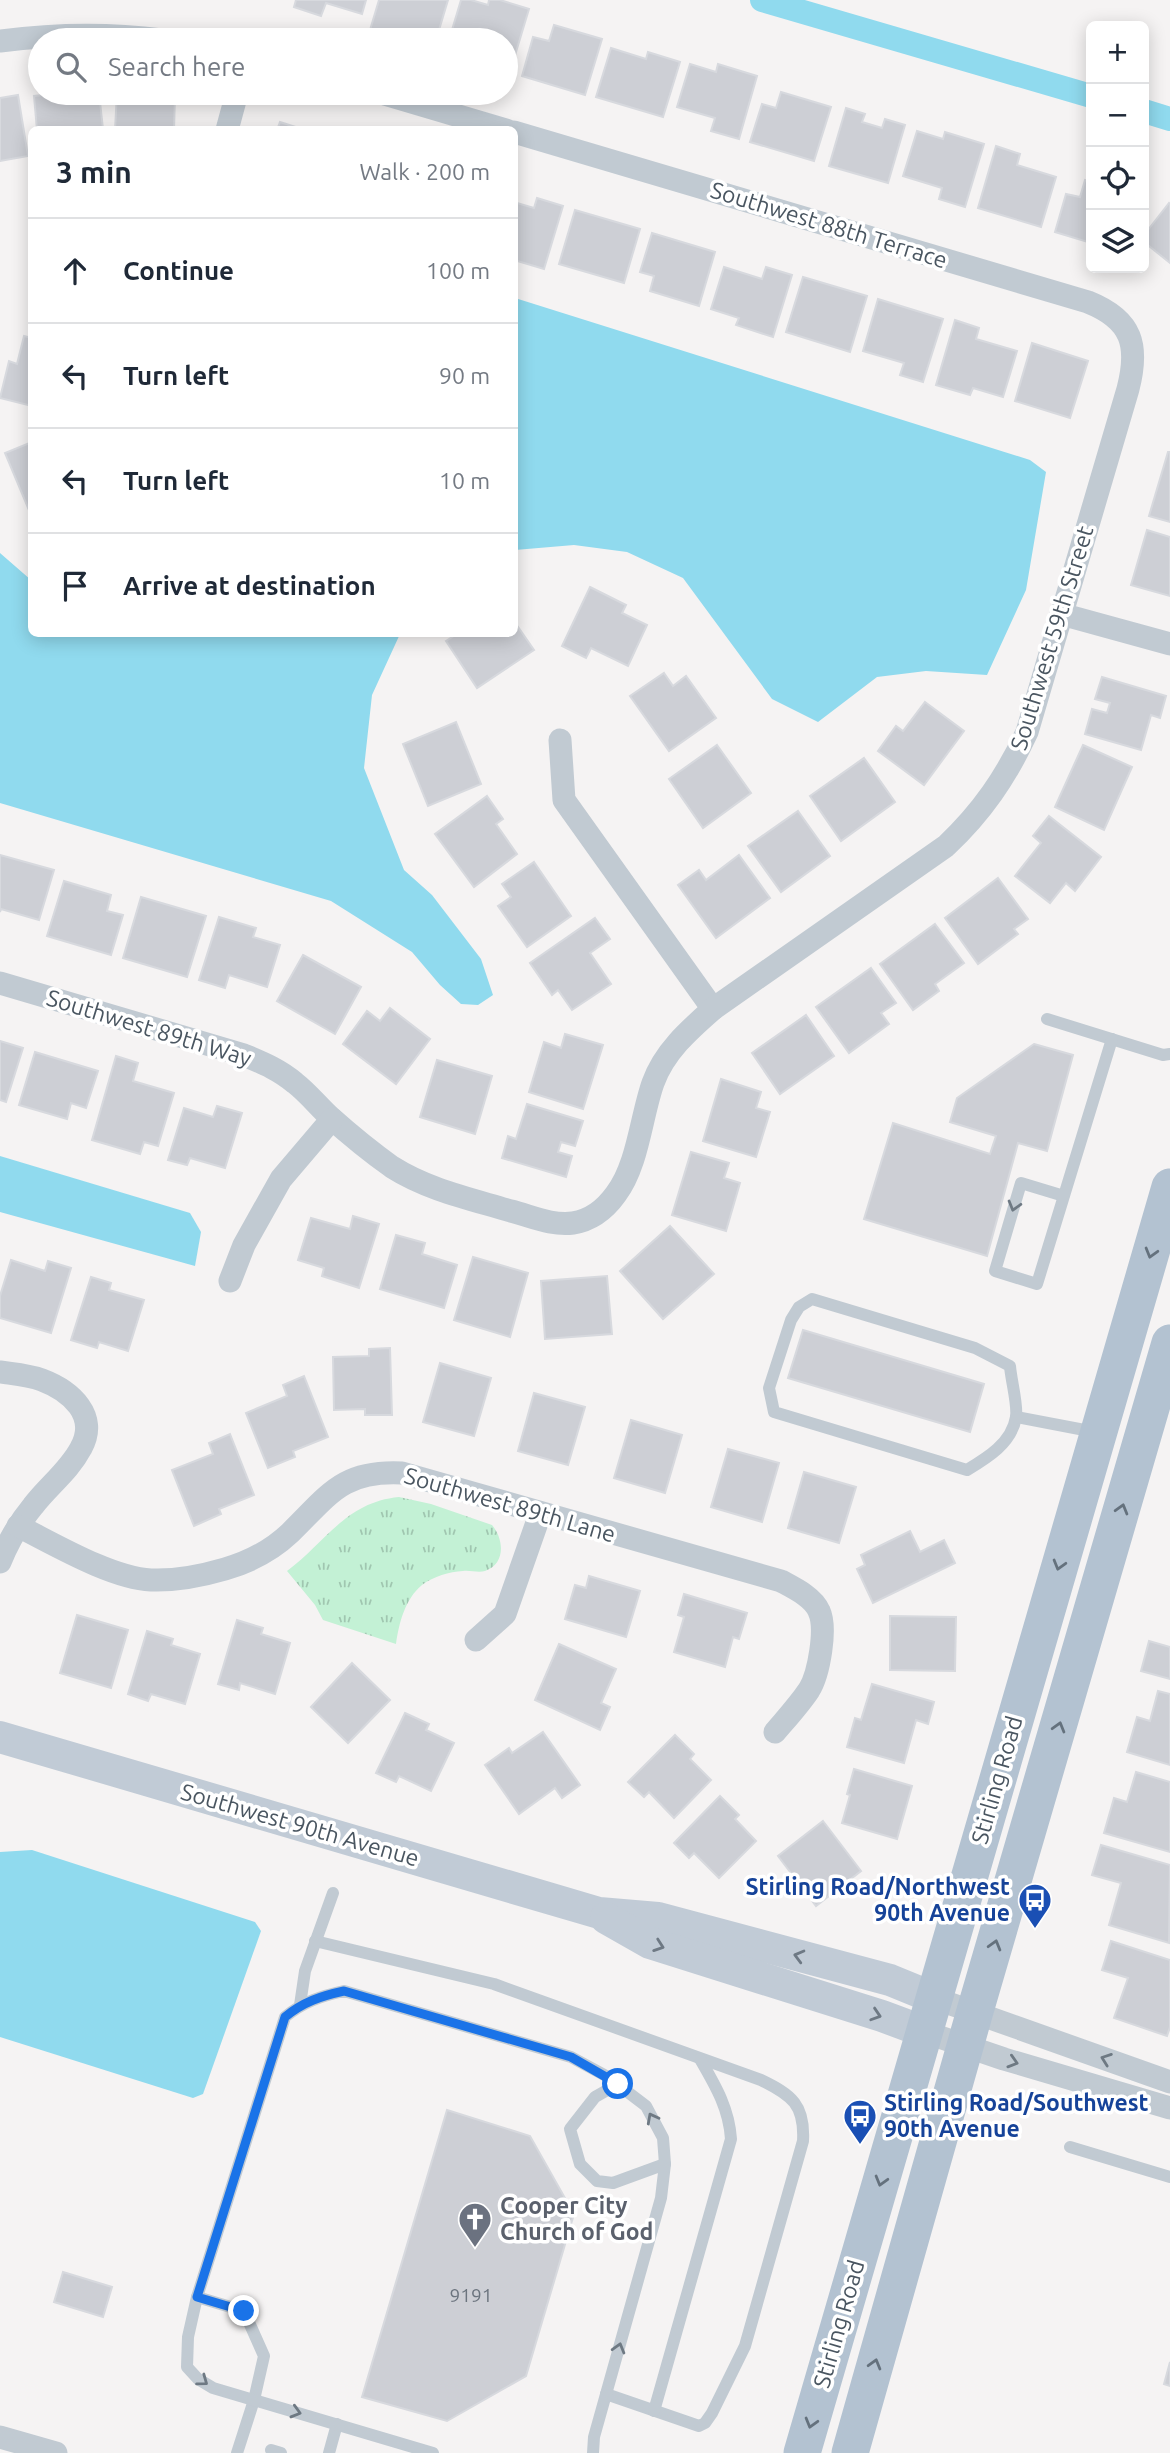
<!DOCTYPE html>
<meta charset="utf-8">
<style>
body{margin:0;font-family:Ubuntu,sans-serif;background:#f2f2f3;color:#1f2937}
.controls{position:absolute;right:21px;top:21px;display:grid;overflow:hidden;border-radius:10px;box-shadow:0 4px 18px #0003}
.controls button{width:63px;height:63px;display:grid;place-items:center;padding:0;border:0;border-bottom:2px solid #e0e1e3;background:#fff;color:#1f2937;font:35px sans-serif}
.stop{position:absolute;width:21px;height:21px;margin:-16px;border:5px solid #1a73e8;border-radius:50%;background:#fff}
.stop.end{background:#1a73e8;border-color:#fff;box-shadow:0 2px 7px #0008}
.list{margin:0;padding:0;list-style:none}
h2{display:flex;justify-content:space-between;align-items:center;height:91px;margin:0;padding:0 28px;font-size:30px}
h2 small{font-size:23px;font-weight:400;color:#747a83}
.list li{display:grid;grid-template-columns:46px 1fr auto;gap:21px;align-items:center;box-sizing:border-box;height:105px;padding:0 28px;border-top:2px solid #e0e1e3}
.list b{display:block;font-size:26px;white-space:nowrap}
.list em{font-size:23px;font-style:normal;color:#747a83}
.icon{flex:none;width:38px;height:38px;fill:none;stroke:currentColor;stroke-width:2;stroke-linecap:round;stroke-linejoin:round}
.map{position:relative;flex:none;width:1170px;height:2453px;overflow:hidden}
.search{position:absolute;background:#fff;box-shadow:0 4px 18px #0003;left:28px;top:28px;width:490px;height:77px;display:flex;align-items:center;gap:18px;box-sizing:border-box;padding:0 24px;border-radius:38px;color:#747a83;font-size:26px}
.panel{position:absolute;background:#fff;box-shadow:0 4px 18px #0003;left:28px;top:126px;width:490px;height:511px;border-radius:10px}
.map>svg:first-child{display:block}
.grass{fill:url(#grass-tufts)}
.water{fill:#90daee}
.lines{fill:none;stroke-linecap:round;stroke-linejoin:round}
.canal{stroke:#90daee;stroke-width:24}
.building{fill:#cdcfd5;stroke:#d7d9de;stroke-width:2}
.lane{stroke:#c1cad2;stroke-width:12}
.street{stroke:#c1cad2;stroke-width:23}
.secondary{stroke:#c1cbd6;stroke-width:32}
.primary{stroke:#b3c2d1;stroke-width:37}
.oneway{stroke:#6e7983}
.oneway2{stroke:#64717d}
.oneway3{stroke:#6e7984}
.route{stroke:#1a73e8;stroke-width:9}
.labels{text-anchor:middle;stroke-width:7;stroke-linejoin:round;paint-order:stroke}
.number-label{font-size:19px;fill:#6b747e}
.street-label{font-size:23px;fill:#4a5661;stroke:#fff}
.transit-label{font-size:23px;font-weight:bold;fill:#164399;stroke:#fff;text-anchor:end}
.worship-label{font-size:23px;font-weight:bold;fill:#5b616d;stroke:#fff;text-anchor:start}
</style>
<div class="map">
<svg width="1170" height="2453" viewBox="0 0 1170 2453">
<defs>
<pattern id="grass-tufts" width="24" height="20" patternUnits="userSpaceOnUse" patternTransform="scale(1.75)"><rect width="24" height="20" fill="#c3f1d5"/><path d="M3 7l-1-3M5 7V3M7 7l1-3M15 17l-1-3M17 17v-4M19 17l1-3" fill="none" stroke="#a0c6b0"/></pattern>
</defs>
<rect width="100%" height="100%" fill="#f5f3f3"/>
<path class="grass" d="M399,1497L431,1504L492,1525C504,1539 506,1564 485,1571C478,1573 470,1570 463,1571C449,1572 434,1576 422,1585C405,1599 399,1623 396,1644L323,1620L315,1605L287,1571C326,1542 346,1502 399,1497Z"/>
<g class="water">
<polygon points="515,298 1030,460 1046,472 1026,590 987,675 926,671 877,677 818,722 772,699 683,578 627,552 574,545 515,550"/>
<polygon points="0,553 31,580 32,634 400,634 372,695 364,768 404,870 432,895 481,959 493,995 478,1005 461,1004 440,985 412,952 331,901 0,803"/>
<polygon points="0,1156 190,1213 201,1232 195,1266 0,1212"/>
<polygon points="32,1850 255,1922 261,1931 203,2094 193,2098 0,2037 0,1852"/>
</g>
<g class="lines">
<g class="canal">
<polyline points="762,0 1091,96"/>
<polyline points="1144,111 1170,119"/>
</g>
</g>
<g class="building">
<polygon points="296,0 366,0 362,14 326,3 321,16 294,7"/>
<polygon points="379,0 448,0 436,40 403,40 370,30"/>
<polygon points="461,0 471,0 488,5 489,0 500,0 529,9 510,72 506,71 506,40 449,40"/>
<polygon points="554,25 602,39 585,95 522,76 533,37 549,41"/>
<polygon points="611,48 646,59 648,52 680,62 663,117 596,97"/>
<polygon points="690,64 716,72 718,64 757,76 739,139 711,131 715,118 677,107"/>
<polygon points="781,92 831,107 814,161 750,142 762,104 776,108"/>
<polygon points="65,93 99,93 103,129 37,130 34,96"/>
<polygon points="117,93 175,96 174,130 115,130"/>
<polygon points="18,95 28,156 0,161 0,98"/>
<polygon points="846,108 865,114 862,122 882,128 885,119 905,125 888,183 829,166"/>
<polygon points="280,122 305,130 277,130"/>
<polygon points="917,131 943,139 945,132 984,144 965,207 939,199 942,188 903,176"/>
<polygon points="996,146 1020,154 1017,165 1056,177 1041,227 978,208"/>
<polygon points="1085,180 1091,182 1091,243 1055,232 1066,194 1080,197"/>
<polygon points="537,198 563,206 544,269 514,260 514,202 534,208"/>
<polygon points="1169,203 1170,204 1170,263 1144,242 1144,235"/>
<polygon points="575,210 640,229 624,283 559,264"/>
<polygon points="652,233 715,252 699,306 650,291 654,276 640,272"/>
<polygon points="724,267 762,279 766,267 792,275 773,337 736,325 739,318 711,309"/>
<polygon points="803,277 867,296 850,352 786,332"/>
<polygon points="878,299 943,319 923,382 900,375 904,363 863,351"/>
<polygon points="955,320 979,328 976,339 1017,351 1003,397 973,388 970,395 936,385"/>
<polygon points="24,336 32,338 32,406 0,398 9,361 17,364"/>
<polygon points="1032,343 1088,361 1070,418 1015,401"/>
<polygon points="32,442 32,515 31,515 5,453"/>
<polygon points="1168,452 1170,452 1170,522 1149,516"/>
<polygon points="1147,530 1170,537 1170,596 1131,585"/>
<polygon points="590,587 626,605 622,613 647,625 628,666 591,648 586,658 562,646"/>
<polygon points="514,621 534,650 477,688 446,641 457,634 514,634"/>
<polygon points="664,673 673,686 686,676 716,718 669,751 630,696"/>
<polygon points="1102,677 1166,696 1160,718 1151,715 1141,750 1085,734 1092,709 1107,713 1110,703 1095,699"/>
<polygon points="925,702 964,731 924,785 878,751 896,726 903,731"/>
<polygon points="456,722 481,784 428,806 403,744"/>
<polygon points="717,745 751,793 703,828 669,779"/>
<polygon points="1083,745 1132,767 1104,830 1055,807"/>
<polygon points="864,758 895,802 841,841 810,796"/>
<polygon points="487,796 503,819 496,824 517,854 474,887 435,834"/>
<polygon points="798,811 830,856 781,892 748,846"/>
<polygon points="1049,816 1101,857 1075,891 1066,883 1050,903 1015,876 1041,843 1033,836"/>
<polygon points="0,855 54,870 39,920 1,909 0,912"/>
<polygon points="739,855 770,898 716,938 678,885 699,870 706,880"/>
<polygon points="534,862 571,916 527,947 498,906 511,897 502,884"/>
<polygon points="998,878 1028,919 1014,929 1018,934 978,964 945,918"/>
<polygon points="64,881 111,895 107,911 123,915 111,955 47,936"/>
<polygon points="141,897 206,916 187,977 123,958"/>
<polygon points="219,917 256,928 253,937 280,945 267,987 229,975 225,988 199,980"/>
<polygon points="595,918 610,939 590,953 611,984 572,1010 558,990 552,995 530,963"/>
<polygon points="935,924 964,963 935,984 939,991 913,1010 880,964"/>
<polygon points="303,955 361,987 335,1034 277,1001"/>
<polygon points="871,968 896,1003 881,1013 889,1024 849,1053 816,1007"/>
<polygon points="390,1008 430,1039 396,1084 343,1044 367,1011 380,1021"/>
<polygon points="806,1015 834,1056 780,1094 752,1053"/>
<polygon points="565,1034 603,1045 583,1109 529,1092 544,1042 561,1048"/>
<polygon points="0,1041 23,1048 6,1102 0,1100"/>
<polygon points="1034,1044 1073,1055 1047,1151 1018,1143 987,1256 864,1219 893,1123 990,1154 996,1136 950,1122 957,1098"/>
<polygon points="35,1052 98,1071 86,1108 71,1103 67,1119 19,1105"/>
<polygon points="116,1056 138,1063 133,1081 174,1093 158,1146 144,1142 140,1154 92,1140"/>
<polygon points="437,1060 492,1076 475,1134 420,1117"/>
<polygon points="721,1079 761,1092 756,1108 770,1112 756,1157 703,1141"/>
<polygon points="527,1104 583,1121 575,1146 561,1142 558,1152 572,1156 566,1177 502,1158 508,1136 516,1139"/>
<polygon points="217,1106 242,1113 225,1168 190,1158 187,1165 168,1160 184,1108 213,1117"/>
<polygon points="691,1152 729,1163 724,1178 740,1183 726,1231 672,1215"/>
<polygon points="353,1216 379,1224 359,1288 322,1276 324,1268 298,1260 311,1218 350,1229"/>
<polygon points="670,1226 714,1274 663,1319 620,1271"/>
<polygon points="396,1235 425,1243 422,1254 457,1265 444,1308 380,1289"/>
<polygon points="473,1257 528,1273 510,1337 454,1320"/>
<polygon points="11,1260 45,1271 48,1261 71,1268 51,1333 0,1318 0,1296"/>
<polygon points="607,1276 612,1334 545,1339 541,1281"/>
<polygon points="91,1277 111,1283 109,1290 144,1300 128,1351 99,1342 97,1348 71,1340"/>
<polygon points="803,1330 984,1384 970,1432 788,1378"/>
<polygon points="390,1348 392,1415 365,1415 365,1409 334,1410 333,1357 369,1356 369,1349"/>
<polygon points="440,1363 491,1378 474,1436 423,1422"/>
<polygon points="304,1376 328,1437 293,1451 295,1457 268,1468 246,1413 287,1396 283,1385"/>
<polygon points="534,1393 585,1407 568,1465 518,1451"/>
<polygon points="631,1420 682,1435 665,1493 614,1478"/>
<polygon points="230,1434 254,1495 219,1509 221,1514 194,1526 172,1470 213,1454 209,1443"/>
<polygon points="728,1449 779,1463 762,1522 711,1507"/>
<polygon points="804,1472 856,1487 839,1543 788,1528"/>
<polygon points="910,1531 920,1552 944,1540 955,1563 873,1603 857,1569 865,1565 861,1555"/>
<polygon points="589,1576 640,1591 626,1637 565,1619 575,1585 586,1588"/>
<polygon points="684,1594 747,1613 739,1639 733,1637 725,1667 674,1652 684,1617 678,1615"/>
<polygon points="77,1615 128,1630 111,1688 60,1673"/>
<polygon points="890,1616 956,1617 955,1671 890,1670"/>
<polygon points="237,1620 263,1628 261,1634 290,1643 275,1694 240,1683 239,1690 218,1684"/>
<polygon points="147,1631 173,1639 171,1645 200,1654 185,1704 151,1694 148,1701 128,1694"/>
<polygon points="1149,1641 1170,1647 1170,1679 1141,1671"/>
<polygon points="559,1644 616,1669 601,1703 610,1707 600,1730 535,1700"/>
<polygon points="352,1663 390,1700 348,1743 311,1707"/>
<polygon points="872,1684 934,1702 928,1724 916,1720 904,1763 847,1747 855,1718 861,1720"/>
<polygon points="1158,1691 1170,1694 1170,1765 1127,1752 1137,1717 1150,1721"/>
<polygon points="405,1713 429,1724 426,1730 454,1743 431,1791 399,1776 396,1782 376,1773"/>
<polygon points="543,1732 580,1785 562,1798 555,1788 519,1814 485,1765 509,1748 512,1753"/>
<polygon points="675,1735 694,1754 690,1759 711,1780 674,1818 649,1792 644,1797 628,1782"/>
<polygon points="854,1769 912,1786 897,1839 842,1823 850,1795 847,1794"/>
<polygon points="1136,1772 1170,1782 1170,1852 1104,1833 1114,1798 1127,1802"/>
<polygon points="720,1796 739,1815 735,1819 756,1841 719,1878 694,1853 689,1858 674,1843"/>
<polygon points="823,1821 861,1871 816,1906 778,1856"/>
<polygon points="1101,1845 1170,1865 1169,1943 1109,1925 1121,1883 1092,1875"/>
<polygon points="1111,1941 1170,1960 1170,2027 1167,2036 1114,2018 1128,1978 1102,1970"/>
<polygon points="447,2110 530,2136 574,2214 526,2376 447,2421 362,2397"/>
<polygon points="63,2272 112,2287 103,2317 54,2302"/>
<polygon points="1170,2362 1170,2386 1164,2384"/>
</g>
<g class="lines">
<g class="lane">
<polyline points="1047,1019 1163,1055 1170,1054"/>
<polyline points="1064,1196 1021,1183 995,1271 1037,1284 1112,1039"/>
<path d="M812,1299L975,1348L1010,1366C1011,1380 1018,1405 1016,1417C1012,1443 987,1458 967,1470L774,1412L769,1388L791,1320L799,1307Z"/>
<polyline points="1016,1417 1095,1432"/>
<path d="M315,1941L494,1984L761,2080C792,2095 805,2105 803,2141L745,2346L712,2413L705,2423L699,2426L606,2394"/>
<polyline points="300,2005 305,1971 333,1893"/>
<polyline points="618,2084 595,2097 570,2129 580,2164 597,2181 613,2183 665,2164"/>
<polyline points="1070,2147 1170,2177"/>
<polyline points="197,2297 244,2311 264,2356 254,2400 237,2453"/>
<path d="M654,2411L731,2139C729,2108 715,2085 700,2059"/>
<polyline points="271,2450 281,2453"/>
<polyline points="329,2453 337,2424"/>
<path d="M433,2453L213,2388L198,2379L187,2367L188,2337L197,2297L285,2017C303,2002 321,1996 344,1991L571,2057L608,2077L646,2106L663,2138L665,2164L661,2198L594,2437L593,2453"/>
</g>
<g class="street">
<path d="M0,41C54,34 108,33 162,40"/>
<polyline points="381,93 506,130"/>
<polyline points="227,130 237,93"/>
<polyline points="1061,614 1170,644"/>
<polyline points="560,740 564,800 713,1009"/>
<path d="M0,983L244,1055C263,1063 280,1070 295,1083C308,1093 318,1106 330,1117C349,1134 371,1152 392,1167C428,1190 471,1199 511,1211C531,1216 552,1226 573,1223C592,1220 606,1208 616,1194C638,1165 641,1117 653,1083C664,1052 689,1030 713,1009L946,846C982,812 1006,777 1027,732L1128,389C1139,346 1133,320 1088,302L514,132"/>
<polyline points="230,1281 244,1245 281,1179 332,1119"/>
<path d="M0,1372C14,1374 29,1375 42,1380C71,1391 99,1416 81,1448C69,1471 48,1486 33,1506C19,1523 8,1542 0,1562"/>
<path d="M18,1526C54,1544 111,1578 151,1580C176,1581 201,1576 225,1569C249,1562 271,1551 290,1533C329,1495 342,1470 402,1473L781,1581C794,1588 813,1597 819,1611C827,1628 819,1674 809,1690C799,1705 786,1719 775,1732"/>
<polyline points="476,1640 505,1614 540,1514"/>
<polyline points="934,1998 1170,2082"/>
<polyline points="925,2032 1004,2059 1170,2108"/>
<polyline points="0,2437 56,2453"/>
</g>
<g class="secondary">
<polyline points="0,1737 599,1913 658,1918 890,1980 934,1998"/>
<polyline points="606,1918 650,1943 882,2016 925,2032"/>
</g>
<g class="primary">
<polyline points="802,2453 1170,1187"/>
<polyline points="850,2453 975,2011 1170,1343"/>
</g>
</g>
<defs><path id="oneway-chevron" d="M-2-3.5L2.5 0L-2 3.5" fill="none" stroke-width="1.6" stroke-linecap="round" stroke-linejoin="round" transform="scale(1.75)"/></defs>
<g class="oneway">
<use href="#oneway-chevron" transform="translate(1014 1206) rotate(106)"/>
<use href="#oneway-chevron" transform="translate(1106 2059) rotate(-160)"/>
<use href="#oneway-chevron" transform="translate(1013 2062) rotate(17)"/>
<use href="#oneway-chevron" transform="translate(652 2118) rotate(-118)"/>
<use href="#oneway-chevron" transform="translate(619 2348) rotate(-74)"/>
<use href="#oneway-chevron" transform="translate(203 2381) rotate(36)"/>
<use href="#oneway-chevron" transform="translate(296 2412) rotate(16)"/>
</g>
<g class="oneway2">
<use href="#oneway-chevron" transform="translate(1151 1253) rotate(106)"/>
<use href="#oneway-chevron" transform="translate(1122 1509) rotate(-74)"/>
<use href="#oneway-chevron" transform="translate(1059 1565) rotate(106)"/>
<use href="#oneway-chevron" transform="translate(1059 1727) rotate(-74)"/>
<use href="#oneway-chevron" transform="translate(995 1945) rotate(-74)"/>
<use href="#oneway-chevron" transform="translate(881 2181) rotate(106)"/>
<use href="#oneway-chevron" transform="translate(875 2364) rotate(-74)"/>
<use href="#oneway-chevron" transform="translate(811 2423) rotate(106)"/>
</g>
<g class="oneway3">
<use href="#oneway-chevron" transform="translate(659 1946) rotate(19)"/>
<use href="#oneway-chevron" transform="translate(799 1956) rotate(-165)"/>
<use href="#oneway-chevron" transform="translate(876 2015) rotate(18)"/>
</g>
<g class="lines">
<path class="route" d="M244,2311L197,2297L285,2017C303,2002 321,1996 344,1991L571,2057L618,2084"/>
</g>
<defs>
<symbol id="bus-pin" viewBox="-11 -11 22 30"><path d="M0 17L-7.5 6A9.5 9.5 0 1 1 7.5 6Z" fill="#1a4fb4" stroke="#fff"/><path d="M-5-6H5V4H4V6H2V4H-2V6H-4V4H-5ZM-3.5-4V0h7V-4ZM-3.5 1.2v1.5H-2V1.2ZM2 1.2v1.5H3.5V1.2Z" fill="#fff"/></symbol>
<symbol id="church-pin" viewBox="-11 -11 22 30"><path d="M0 17L-7.5 6A9.5 9.5 0 1 1 7.5 6Z" fill="#6b7280" stroke="#fff"/><path d="M-1.2-6h2.4v3.5h3.3v2.4h-3.3V6h-2.4V-.1h-3.3v-2.4h3.3Z" fill="#fff"/></symbol>
</defs>
<g fill-rule="evenodd">
<use href="#bus-pin" x="1016" y="1881" width="38" height="52"/>
<use href="#bus-pin" x="841" y="2097" width="38" height="52"/>
<use href="#church-pin" x="456" y="2200" width="38" height="52"/>
</g>
<g class="labels">
<g class="number-label">
<text x="471" y="2302">9191</text>
</g>
<g class="street-label">
<text transform="translate(829 225) rotate(17)" y="8">Southwest 88th Terrace</text>
<text transform="translate(1052 638) rotate(-73)" y="8">Southwest 59th Street</text>
<text transform="translate(149 1028) rotate(17)" y="8">Southwest 89th Way</text>
<text transform="translate(510 1505) rotate(16)" y="8">Southwest 89th Lane</text>
<text transform="translate(997 1780) rotate(-74)" y="8">Stirling Road</text>
<text transform="translate(300 1825) rotate(16)" y="8">Southwest 90th Avenue</text>
<text transform="translate(839 2324) rotate(-74)" y="8">Stirling Road</text>
</g>
<g class="transit-label">
<text x="1010" y="1895">Stirling Road/Northwest<tspan x="1010" dy="26">90th Avenue</tspan></text>
<text x="884" y="2111" text-anchor="start">Stirling Road/Southwest<tspan x="884" dy="26">90th Avenue</tspan></text>
</g>
<g class="worship-label">
<text x="500" y="2214">Cooper City<tspan x="500" dy="26">Church of God</tspan></text>
</g>
</g>
</svg>
<div class="controls">
<button>+</button>
<button>−</button>
<button><svg class="icon" aria-label="locate" viewBox="0 0 24 24"><circle cx="12" cy="12" r="6"/><path d="M12 2v4M12 18v4M2 12h4M18 12h4"/></svg></button>
<button><svg class="icon" aria-label="layers" viewBox="0 0 24 24"><path d="M12 4l9 5-9 5-9-5zM3 14l9 5 9-5"/></svg></button>
</div>
<div class="stop" style="left:618px;top:2084px"></div>
<div class="stop end" style="left:244px;top:2311px"></div>
<div class="search"><svg class="icon" aria-label="search" viewBox="0 0 24 24"><circle cx="10" cy="10" r="6"/><path d="M15 15l6 6"/></svg>Search here</div>
<section class="panel">
<h2>3 min<small>Walk · 200 m</small></h2>
<ul class="list">
<li><svg class="icon" aria-label="ahead" viewBox="0 0 24 24"><path d="M12 20V5M6 11l6-6 6 6"/></svg><div><b>Continue</b></div><em>100 m</em></li>
<li><svg class="icon" aria-label="left" viewBox="0 0 24 24"><path d="M17 20v-9H6M10 6l-5 5 5 5"/></svg><div><b>Turn left</b></div><em>90 m</em></li>
<li><svg class="icon" aria-label="left" viewBox="0 0 24 24"><path d="M17 20v-9H6M10 6l-5 5 5 5"/></svg><div><b>Turn left</b></div><em>10 m</em></li>
<li><svg class="icon" aria-label="arrive" viewBox="0 0 24 24"><path d="M6 21V4h12l-3 4 3 4H6"/></svg><div><b>Arrive at destination</b></div></li>
</ul>
</section>
</div>
